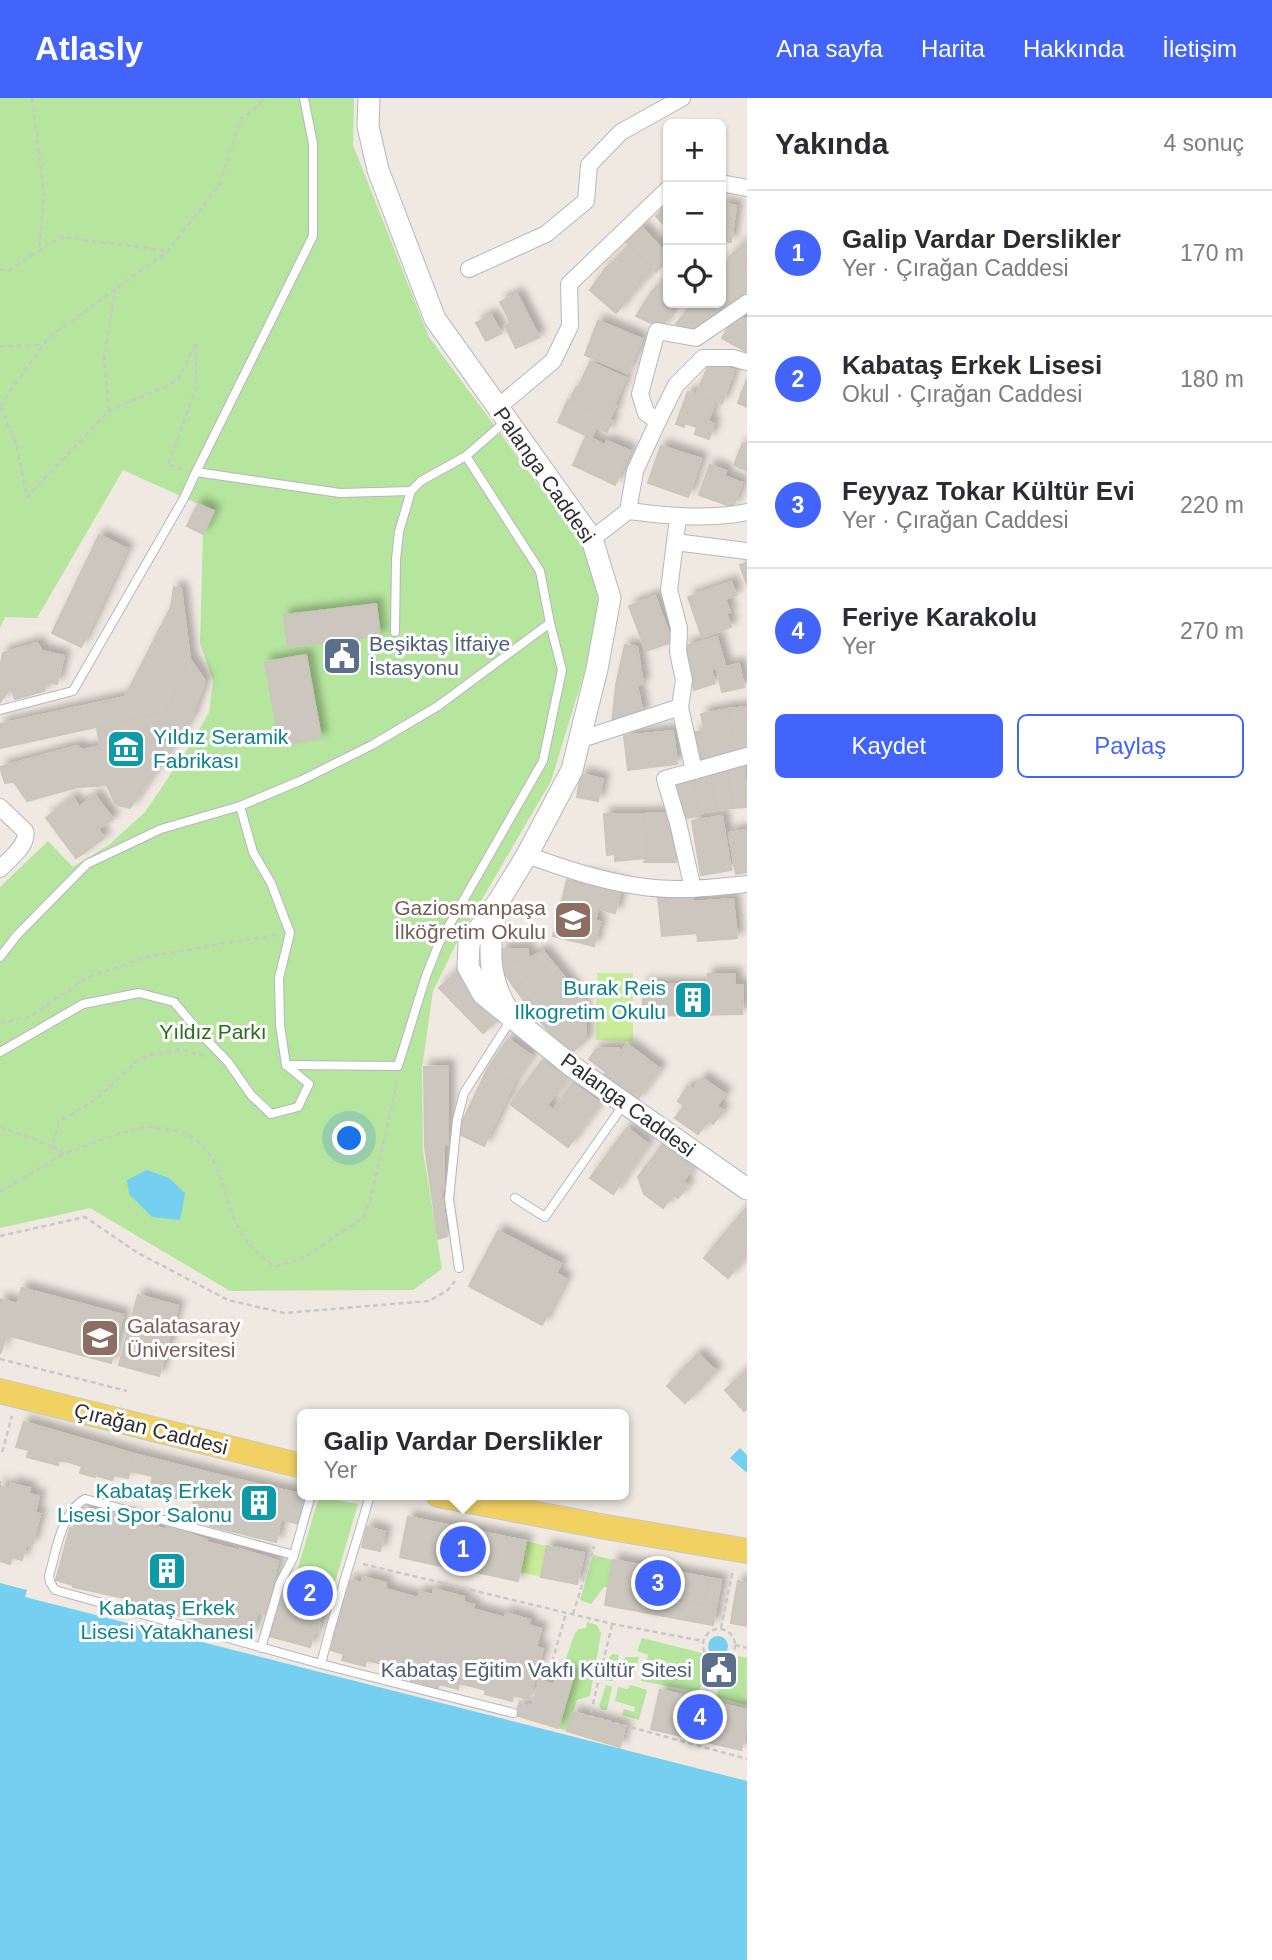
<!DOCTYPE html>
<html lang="tr">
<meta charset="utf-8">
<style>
body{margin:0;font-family:Arial,sans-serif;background:#f7f7f7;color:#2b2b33}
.controls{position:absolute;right:21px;top:21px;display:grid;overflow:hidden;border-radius:10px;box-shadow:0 2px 5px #0004}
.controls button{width:63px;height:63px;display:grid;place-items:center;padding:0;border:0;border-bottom:2px solid #e1e1e2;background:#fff;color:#2b2b33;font:35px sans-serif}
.you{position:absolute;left:350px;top:1041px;width:24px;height:24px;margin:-18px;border:5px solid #fff;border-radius:50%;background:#1a73e8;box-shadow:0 0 0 10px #1a73e833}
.badge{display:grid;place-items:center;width:46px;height:46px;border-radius:50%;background:#4264fb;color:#fff;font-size:23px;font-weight:700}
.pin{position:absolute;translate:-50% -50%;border:4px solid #fff;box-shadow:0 2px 7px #0006}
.popup{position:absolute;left:297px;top:1311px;width:332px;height:91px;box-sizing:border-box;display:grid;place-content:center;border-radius:10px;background:#fff;filter:drop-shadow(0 2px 5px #0005);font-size:23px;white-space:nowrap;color:#7c7c81}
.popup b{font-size:26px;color:#2b2b33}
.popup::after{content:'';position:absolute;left:50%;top:100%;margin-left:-14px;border:14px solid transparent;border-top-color:#fff}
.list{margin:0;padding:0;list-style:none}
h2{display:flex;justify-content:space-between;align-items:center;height:91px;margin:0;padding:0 28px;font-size:30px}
h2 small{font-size:23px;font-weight:400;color:#7c7c81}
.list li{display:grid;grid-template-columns:46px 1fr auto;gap:21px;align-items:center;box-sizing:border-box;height:126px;padding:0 28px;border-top:2px solid #e1e1e2}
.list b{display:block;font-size:26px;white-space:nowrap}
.list p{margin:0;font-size:23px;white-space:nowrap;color:#7c7c81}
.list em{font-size:23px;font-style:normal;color:#7c7c81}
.actions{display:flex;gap:14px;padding:21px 28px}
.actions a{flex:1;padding:16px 0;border:2px solid #4264fb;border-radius:10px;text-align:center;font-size:24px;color:#4264fb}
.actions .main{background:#4264fb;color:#fff}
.icon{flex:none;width:38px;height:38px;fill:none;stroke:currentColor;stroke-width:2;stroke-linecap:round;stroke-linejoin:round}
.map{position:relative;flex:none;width:747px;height:1862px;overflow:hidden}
header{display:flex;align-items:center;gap:42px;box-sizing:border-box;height:98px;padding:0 35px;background:#4264fb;color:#fff}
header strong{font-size:33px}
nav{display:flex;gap:38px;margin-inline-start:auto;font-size:24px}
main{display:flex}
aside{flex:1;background:#fff}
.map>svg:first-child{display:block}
.green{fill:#b6e59e}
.pitch{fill:#c9ec9a}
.water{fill:#75cff0}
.building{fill:#cbc7bf;stroke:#cbc5ba;stroke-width:2;filter:url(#shadow)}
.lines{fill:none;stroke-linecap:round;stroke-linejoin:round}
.service-casing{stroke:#b4b7c1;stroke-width:10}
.minor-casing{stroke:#b4b7c1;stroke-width:18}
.secondary-casing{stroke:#b4b7c1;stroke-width:23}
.primary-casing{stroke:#c9c9c9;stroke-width:26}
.path{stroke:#c9c9c9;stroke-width:2.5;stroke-dasharray:5 3.5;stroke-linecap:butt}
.service{stroke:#fff;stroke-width:8}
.minor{stroke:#fff;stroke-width:16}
.secondary{stroke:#fff;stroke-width:21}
.primary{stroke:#f2d163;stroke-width:24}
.labels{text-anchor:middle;stroke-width:6;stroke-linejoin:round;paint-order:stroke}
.street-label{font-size:21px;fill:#2e2e2e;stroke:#fff}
.service-label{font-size:21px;fill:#4e5e75;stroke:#fff;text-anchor:start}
.culture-label{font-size:21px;fill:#0d838f;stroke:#fff;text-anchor:end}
.education-label{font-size:21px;fill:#785e54;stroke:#fff;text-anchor:end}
.park-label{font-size:21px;fill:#2c6e1b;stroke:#fff}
</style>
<header>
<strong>Atlasly</strong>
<nav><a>Ana sayfa</a><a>Harita</a><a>Hakkında</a><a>İletişim</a></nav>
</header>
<main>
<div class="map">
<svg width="747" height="1862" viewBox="0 0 747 1862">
<defs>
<filter id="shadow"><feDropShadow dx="6" dy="-6" stdDeviation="3.5" flood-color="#0004"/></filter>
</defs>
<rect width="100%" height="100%" fill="#efe9e1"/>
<g class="green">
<polygon points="0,0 354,0 353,47 429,239 580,443 596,476 598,503 591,553 551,683 456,846 433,893 422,970 423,1053 442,1171 413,1192 230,1193 90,1110 0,1130 0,789 48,743 73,769 110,746 145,714 193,643 209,614 213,583 200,545 203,436 214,413 123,372 37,520 5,519 0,530"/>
<polygon points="319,1399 358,1406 333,1491 295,1480"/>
<polygon points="593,1457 613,1462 608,1489 604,1489 591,1506 580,1502"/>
<polygon points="587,1524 597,1527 601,1535 590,1598 577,1602 567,1633 558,1630 573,1576 559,1572 560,1567 564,1566 575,1535 579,1531 586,1530"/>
<polygon points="642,1540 702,1555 708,1566 699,1594 641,1583 648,1557 637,1553"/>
<polygon points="613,1556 619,1557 613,1583 603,1582 610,1558"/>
<polygon points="738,1558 747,1560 747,1607 716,1599 725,1571"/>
<polygon points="625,1559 639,1559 634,1576 621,1580"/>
<polygon points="606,1587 612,1589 607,1612 602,1612 599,1608"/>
<polygon points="630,1587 647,1592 639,1622 622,1617 624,1611 634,1614 635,1609 615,1603 618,1589 628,1591"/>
</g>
<g class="pitch">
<polygon points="597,875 633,875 633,943 596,942"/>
<polygon points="526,1443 547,1448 541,1479 520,1474"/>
</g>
<g class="water">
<polygon points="147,1072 169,1080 185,1095 180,1122 152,1119 129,1096 127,1082"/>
<polygon points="740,1350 747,1357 747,1375 730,1360"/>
<polygon points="0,1485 27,1492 25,1499 747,1683 747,1862 0,1862"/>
<circle cx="718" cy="1548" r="10"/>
</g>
<g class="building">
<polygon points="721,105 736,108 731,144 721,143"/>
<polygon points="668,106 668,132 656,118"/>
<polygon points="641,129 668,157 668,161 656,174 626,144"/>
<polygon points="747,143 747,173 729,159"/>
<polygon points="629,147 653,171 643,183 618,159"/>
<polygon points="618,159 643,183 633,194 606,170"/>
<polygon points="731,161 747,173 747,193 732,208 721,191 721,167"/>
<polygon points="606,170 633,194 616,215 590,192"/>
<polygon points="668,179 668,205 676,205 662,230 636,218 653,192"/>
<polygon points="721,191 732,208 695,232 676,226 693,205 721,205"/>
<polygon points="517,196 539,239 516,250 505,228 511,225 500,204"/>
<polygon points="736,216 747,222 747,254 722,240"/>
<polygon points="491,217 501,235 486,243 476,225"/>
<polygon points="598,223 642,241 627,275 585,257"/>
<polygon points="590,264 626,280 614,307 578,290"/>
<polygon points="710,264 734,272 722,305 696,297"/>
<polygon points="747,281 747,309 738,305"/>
<polygon points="576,289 616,308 609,322 570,303"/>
<polygon points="688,294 715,304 708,323 714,326 709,341 695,336 697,329 685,325 684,329 676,326"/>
<polygon points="568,302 612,323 607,334 596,329 591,340 558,324"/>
<polygon points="586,338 605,347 607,343 630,353 615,387 573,367"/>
<polygon points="743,345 747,346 747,373 734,367"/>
<polygon points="661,348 701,361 688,399 648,385"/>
<polygon points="710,367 726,373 724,378 742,385 733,409 699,397"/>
<polygon points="198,406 214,413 203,436 187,428"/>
<polygon points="99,437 127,451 81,549 52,535"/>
<polygon points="747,465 747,487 740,467"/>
<polygon points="731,484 736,497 725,501 730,514 726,515 731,529 702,539 688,499"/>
<polygon points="174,489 181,491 190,561 166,614 0,650 0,626 125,599 171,509"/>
<polygon points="655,498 672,544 646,553 629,508"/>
<polygon points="376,506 380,538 288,549 284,517"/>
<polygon points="717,539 725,568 711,571 715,585 694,592 685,548"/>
<polygon points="37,545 42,553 64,558 57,586 46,584 44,593 15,601 11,590 0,604 0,569 3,555"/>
<polygon points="625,547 637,549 643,586 637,588 643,615 612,626 616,587"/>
<polygon points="306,557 321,640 280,647 265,564"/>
<polygon points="190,561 205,583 191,620 130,710 116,707 107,687 77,689 27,703 14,684 5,685 0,669 77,648 83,652 100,648 97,629 166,614"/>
<polygon points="739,566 744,589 722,594 717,571"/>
<polygon points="747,609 747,652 736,656 728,611"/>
<polygon points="728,611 736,656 701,662 695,634 705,633 701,616"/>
<polygon points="673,633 677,666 628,672 624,638"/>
<polygon points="744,664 747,709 732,710 727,667"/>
<polygon points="728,674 732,710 716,712 711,677"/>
<polygon points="581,676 603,681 598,703 577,699"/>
<polygon points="711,677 716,712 698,715 693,679"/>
<polygon points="694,684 699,718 678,721 673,687"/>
<polygon points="95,697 113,721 98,731 104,740 76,760 46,720 73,700 79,709"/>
<polygon points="675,715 676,764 644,764 646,760 645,716"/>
<polygon points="604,716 645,716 646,760 615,763 615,756 607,757"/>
<polygon points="722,718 731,772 701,777 692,723"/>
<polygon points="747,732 747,774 736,776 729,735"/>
<polygon points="583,777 622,787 615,815 598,811 595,823 600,824 594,848 553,838 567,782 581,786"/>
<polygon points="692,795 693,804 733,801 737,840 698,843 697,835 662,838 658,798"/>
<polygon points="501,851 528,851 528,856 502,871"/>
<polygon points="543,853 552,864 514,889 502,871 528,856 530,860"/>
<polygon points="552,864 562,876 525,904 514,889"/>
<polygon points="455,875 499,920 483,935 439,890"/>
<polygon points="562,876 572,888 535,917 525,904"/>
<polygon points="708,876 735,876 735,887 743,887 742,916 643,918 643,886 707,887"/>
<polygon points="572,888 585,903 550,935 535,917"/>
<polygon points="580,908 586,915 586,942 570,956 550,935"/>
<polygon points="508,941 532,958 514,984 488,970"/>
<polygon points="627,946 660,971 636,1003 603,978"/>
<polygon points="618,950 622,954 606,974 589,961 597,951"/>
<polygon points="543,962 567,980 547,1007 553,1012 573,985 600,1005 568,1049 510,1006"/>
<polygon points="448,968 448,1047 444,1047 444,1091 441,1092 447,1138 438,1141 425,1049 424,969"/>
<polygon points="488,970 514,984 484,1048 457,1035"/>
<polygon points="702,980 725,996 717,1008 723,1013 713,1026 708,1022 698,1036 675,1020 684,1008 678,1003 688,988 693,992"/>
<polygon points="627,1030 648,1046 613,1096 590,1080"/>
<polygon points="662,1047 695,1068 683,1083 688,1087 678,1100 673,1097 663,1110 644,1096 638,1079"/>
<polygon points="745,1111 747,1113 747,1157 728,1180 704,1160"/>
<polygon points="498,1133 561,1166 556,1175 566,1181 542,1227 469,1188"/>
<polygon points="22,1190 123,1217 111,1265 7,1237 0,1256 0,1201 17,1206"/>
<polygon points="138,1197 178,1208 159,1278 119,1267"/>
<polygon points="698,1256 716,1273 685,1305 667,1288"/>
<polygon points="747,1272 747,1311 744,1313 725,1292"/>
<polygon points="24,1324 134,1356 128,1380 114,1377 112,1382 98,1378 100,1372 98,1372 95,1379 80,1375 82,1368 69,1364 59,1362 58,1367 27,1359 29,1352 16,1349"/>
<polygon points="134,1356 222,1378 213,1413 193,1408 195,1398 185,1396 183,1402 175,1400 177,1393 167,1390 166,1393 150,1390 153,1378 130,1373"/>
<polygon points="222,1378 305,1397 299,1426 281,1421 276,1444 210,1428"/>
<polygon points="0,1383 0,1388 9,1391 11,1386 30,1390 28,1396 39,1398 35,1415 40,1416 32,1447 26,1446 22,1462 12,1459 10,1466 0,1463"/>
<polygon points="83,1410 114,1415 113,1418 122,1420 122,1417 166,1432 166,1429 178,1432 207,1442 206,1444 240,1453 240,1451 278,1463 265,1516 258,1514 252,1536 241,1533 240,1535 221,1530 221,1528 213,1525 212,1528 195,1523 195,1521 144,1510 145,1508 128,1504 129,1501 73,1489 73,1487 56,1482 70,1430 77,1432"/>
<polygon points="408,1419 526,1443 518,1483 475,1474 477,1467 448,1461 446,1469 400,1459"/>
<polygon points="367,1429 385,1434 380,1453 362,1449"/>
<polygon points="547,1448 584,1455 577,1486 541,1479"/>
<polygon points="613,1462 709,1480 704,1507 608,1489"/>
<polygon points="363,1479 386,1485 385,1491 418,1500 420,1494 433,1497 434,1491 464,1499 463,1504 474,1507 472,1511 505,1520 506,1515 530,1522 528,1527 541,1531 536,1549 543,1551 529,1601 513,1597 512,1603 485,1596 486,1592 459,1585 458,1591 439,1586 438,1590 411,1583 412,1580 393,1575 394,1569 366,1562 365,1568 342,1562 344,1556 331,1552 349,1482 362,1485"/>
<polygon points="709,1480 721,1482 713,1527 605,1507 608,1489 704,1507"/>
<polygon points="738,1483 747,1485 747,1514 733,1511"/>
<polygon points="301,1495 324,1501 318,1532 318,1535 314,1534 310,1549 269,1538 278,1501 298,1507"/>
<polygon points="733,1511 747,1514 747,1528 731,1525"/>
<polygon points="559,1572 574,1576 558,1630 516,1617 519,1606 532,1610 540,1583 554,1587"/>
<polygon points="660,1592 747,1612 747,1627 741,1652 651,1631"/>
<polygon points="573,1614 625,1629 620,1649 567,1633"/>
</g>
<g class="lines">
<defs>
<g id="service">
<polyline points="304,0 313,46 313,138 196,374 340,395 411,393 421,383 466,358 506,323"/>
<polyline points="395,534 396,461 399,434 411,393"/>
<polyline points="0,612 73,593 184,400 196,374"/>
<polyline points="0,859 17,837 87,766 161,731 240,708 302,682 372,647 438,608 550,525 540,473 466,358"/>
<polyline points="0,954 83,906 139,895 174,904 201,936 228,964 251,997 271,1016 298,1009 309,986 286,967 280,927 279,880 290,835 271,785 253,754 240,708"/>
<polyline points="286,967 398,968 426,878 439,845 543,663 562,572 550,525"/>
<polyline points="515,1100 545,1119 624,1006"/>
<polyline points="459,1170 449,1101 457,1022 464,995 512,920"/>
<path d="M294,1457L85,1401C61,1414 56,1454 49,1478L50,1484L55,1492L321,1566L513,1615"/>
<polyline points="261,1550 280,1485 293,1460 311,1397"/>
<path d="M321,1566C335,1509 354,1454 370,1397"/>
</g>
<g id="minor">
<polyline points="721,85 747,90"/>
<polyline points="469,171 546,136 586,103 589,67 621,34 682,0"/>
<polyline points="497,310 553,263 570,228 569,186 668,91"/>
<polyline points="658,323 646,315 640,296 657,233 696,240 747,205"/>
<path d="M628,413C668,418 707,422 747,414"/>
<polyline points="678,420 669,492 679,530 678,554 684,582 680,609 694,673"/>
<polyline points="592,441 628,413 635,373 658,323 676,287 703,260 733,260 747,264"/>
<polyline points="675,444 747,453"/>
<polyline points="579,642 680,609"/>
<path d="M0,709L25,733C29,747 9,761 0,771"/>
<path d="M527,757C563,770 601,783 638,788C674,794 711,790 747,786"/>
<polyline points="693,791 678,725 665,681 747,658"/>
</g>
<g id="secondary">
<polyline points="369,0 368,28 378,72 435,221 592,441 610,500 597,571 572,672 527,757 500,801 469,845 468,869 483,896 573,969 747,1091"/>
<path d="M497,813C487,848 488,881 508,913"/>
</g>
<g id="primary">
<polyline points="0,1293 302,1368"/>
<polyline points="438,1397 600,1428 747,1453"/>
</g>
</defs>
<use href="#service" class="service-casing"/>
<use href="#minor" class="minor-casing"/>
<use href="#secondary" class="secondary-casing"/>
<use href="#primary" class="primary-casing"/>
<g class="path">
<polyline points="32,0 44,94 39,152"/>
<polyline points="0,172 9,172 61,139 168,153"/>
<polyline points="0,248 42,247"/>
<polyline points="0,308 48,240 168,153 219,87 241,21 267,0"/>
<polyline points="0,309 16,345 27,399 109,313 177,283 196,245 196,291 168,367 183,371"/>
<polyline points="109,313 104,262 115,192"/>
<polyline points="0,925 32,918 84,881 146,859 276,837"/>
<path d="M204,958L179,951L140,960L99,999L59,1024L52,1048L64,1056C89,1047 114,1036 140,1030C148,1028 158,1030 166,1031C221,1035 219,1092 239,1131C248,1148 261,1158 275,1169L306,1159L364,1119L370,1102L392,1008L397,980"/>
<polyline points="0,1029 52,1048"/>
<polyline points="0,1094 63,1056"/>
<polyline points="0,1138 85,1119 138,1155 228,1202 284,1215 429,1203 448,1192 455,1183"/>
<polyline points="0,1261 127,1293"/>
<polyline points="2,1354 12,1318"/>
<polyline points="363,1466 613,1526 703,1543"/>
<polyline points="293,1489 327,1499"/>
<polyline points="573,1516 594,1448"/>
<polyline points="612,1527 590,1618 747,1661"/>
<polyline points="721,1530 733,1471"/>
<circle cx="719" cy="1547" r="16"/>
<polyline points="735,1547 747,1550"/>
<polyline points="705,1602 713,1562"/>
<polyline points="519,1604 531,1607 540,1577 548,1579 566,1515"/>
</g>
<use href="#service" class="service"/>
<use href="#minor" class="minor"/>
<use href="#secondary" class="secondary"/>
<use href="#primary" class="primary"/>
</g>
<defs>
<symbol id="civic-square" viewBox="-11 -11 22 22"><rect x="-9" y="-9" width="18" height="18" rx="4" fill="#5c6f8a" stroke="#fff"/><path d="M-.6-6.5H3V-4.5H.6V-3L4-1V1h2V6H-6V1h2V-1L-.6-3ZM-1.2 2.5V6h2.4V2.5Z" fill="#fff"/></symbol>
<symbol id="museum-square" viewBox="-11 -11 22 22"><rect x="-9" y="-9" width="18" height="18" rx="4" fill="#0f9aa8" stroke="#fff"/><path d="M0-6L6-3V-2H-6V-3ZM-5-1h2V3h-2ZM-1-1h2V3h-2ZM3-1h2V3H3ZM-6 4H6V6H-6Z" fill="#fff"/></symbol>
<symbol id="school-square" viewBox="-11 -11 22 22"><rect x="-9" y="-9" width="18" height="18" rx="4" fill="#8d6e63" stroke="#fff"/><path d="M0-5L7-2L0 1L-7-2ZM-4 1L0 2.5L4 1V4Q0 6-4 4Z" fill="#fff"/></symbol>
<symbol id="building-square" viewBox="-11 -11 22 22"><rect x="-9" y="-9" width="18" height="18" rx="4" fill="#0f9aa8" stroke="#fff"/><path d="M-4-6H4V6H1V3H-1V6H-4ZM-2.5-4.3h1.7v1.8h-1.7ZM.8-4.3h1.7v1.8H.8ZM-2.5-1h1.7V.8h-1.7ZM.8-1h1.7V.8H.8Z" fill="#fff"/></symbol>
<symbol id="university-square" viewBox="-11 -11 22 22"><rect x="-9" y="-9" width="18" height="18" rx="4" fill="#8d6e63" stroke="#fff"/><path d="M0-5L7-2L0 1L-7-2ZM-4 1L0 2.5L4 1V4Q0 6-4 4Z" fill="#fff"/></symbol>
</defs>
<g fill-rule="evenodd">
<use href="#civic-square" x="320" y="536" width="44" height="44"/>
<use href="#museum-square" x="104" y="629" width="44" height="44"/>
<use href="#school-square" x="551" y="800" width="44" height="44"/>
<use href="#building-square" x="671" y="880" width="44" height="44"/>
<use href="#university-square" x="78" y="1218" width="44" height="44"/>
<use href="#building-square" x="237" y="1383" width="44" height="44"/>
<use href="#building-square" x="145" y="1451" width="44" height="44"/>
<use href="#civic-square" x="697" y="1550" width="44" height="44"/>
</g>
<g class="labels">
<g class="street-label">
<text transform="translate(544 377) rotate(55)" y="7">Palanga Caddesi</text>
<text transform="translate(628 1007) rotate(36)" y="7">Palanga Caddesi</text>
<text transform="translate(151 1331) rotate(14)" y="7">Çırağan Caddesi</text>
</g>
<g class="service-label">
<text x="369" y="553">Beşiktaş İtfaiye<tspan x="369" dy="24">İstasyonu</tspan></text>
<text x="692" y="1579" text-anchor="end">Kabataş Eğitim Vakfı Kültür Sitesi</text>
</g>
<g class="culture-label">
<text x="153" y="646" text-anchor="start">Yıldız Seramik<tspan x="153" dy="24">Fabrikası</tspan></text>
<text x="666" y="897">Burak Reis<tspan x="666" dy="24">Ilkogretim Okulu</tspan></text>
<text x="232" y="1400">Kabataş Erkek<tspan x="232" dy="24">Lisesi Spor Salonu</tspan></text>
<text x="167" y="1517" text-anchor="middle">Kabataş Erkek<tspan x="167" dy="24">Lisesi Yatakhanesi</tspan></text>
</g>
<g class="education-label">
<text x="546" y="817">Gaziosmanpaşa<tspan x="546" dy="24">İlköğretim Okulu</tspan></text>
<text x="127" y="1235" text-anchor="start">Galatasaray<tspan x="127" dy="24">Üniversitesi</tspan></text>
</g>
<g class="park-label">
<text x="213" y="941">Yıldız Parkı</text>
</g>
</g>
</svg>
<div class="controls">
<button>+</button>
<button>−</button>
<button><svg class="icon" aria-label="locate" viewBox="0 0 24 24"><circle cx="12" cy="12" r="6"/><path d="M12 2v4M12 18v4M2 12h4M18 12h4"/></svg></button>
</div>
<div class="you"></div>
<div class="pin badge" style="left:463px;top:1451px">1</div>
<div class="popup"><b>Galip Vardar Derslikler</b>Yer</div>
<div class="pin badge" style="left:310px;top:1495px">2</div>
<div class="pin badge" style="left:658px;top:1485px">3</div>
<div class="pin badge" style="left:700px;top:1619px">4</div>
</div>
<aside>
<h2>Yakında<small>4 sonuç</small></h2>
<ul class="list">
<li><span class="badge">1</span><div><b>Galip Vardar Derslikler</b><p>Yer · Çırağan Caddesi</p></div><em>170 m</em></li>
<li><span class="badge">2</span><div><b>Kabataş Erkek Lisesi</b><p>Okul · Çırağan Caddesi</p></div><em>180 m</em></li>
<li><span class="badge">3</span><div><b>Feyyaz Tokar Kültür Evi</b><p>Yer · Çırağan Caddesi</p></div><em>220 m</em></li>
<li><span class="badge">4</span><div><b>Feriye Karakolu</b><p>Yer</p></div><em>270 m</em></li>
</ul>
<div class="actions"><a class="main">Kaydet</a><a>Paylaş</a></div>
</aside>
</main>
